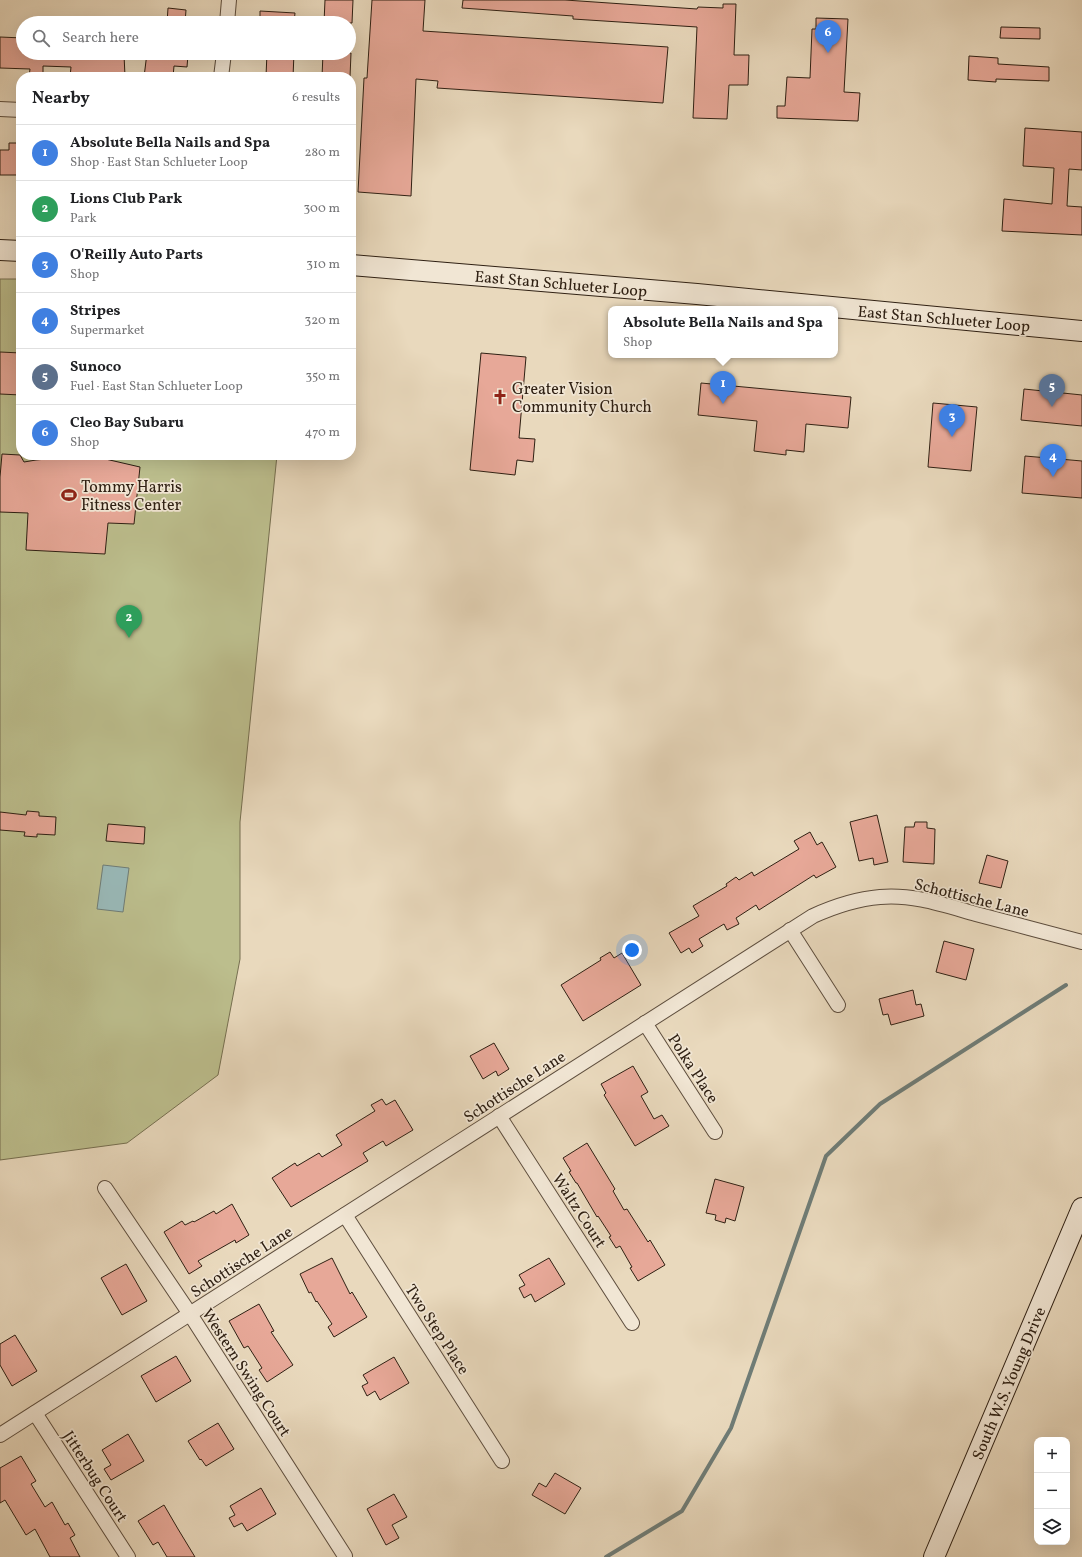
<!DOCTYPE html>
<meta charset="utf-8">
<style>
body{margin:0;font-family:Vollkorn,serif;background:#f2f2f2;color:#202124}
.controls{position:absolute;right:12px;bottom:12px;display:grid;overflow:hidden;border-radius:8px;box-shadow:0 4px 16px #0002}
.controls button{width:36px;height:36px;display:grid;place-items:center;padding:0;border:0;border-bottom:1px solid #e0e0e0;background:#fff;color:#202124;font:20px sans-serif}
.you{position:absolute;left:632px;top:950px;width:14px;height:14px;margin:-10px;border:3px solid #fff;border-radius:50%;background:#1a73e8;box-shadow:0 0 0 6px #1a73e833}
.badge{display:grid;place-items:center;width:26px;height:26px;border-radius:50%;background:#8f2418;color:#fff;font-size:13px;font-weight:700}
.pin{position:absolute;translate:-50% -33px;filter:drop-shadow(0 1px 2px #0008)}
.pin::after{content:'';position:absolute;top:21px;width:14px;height:12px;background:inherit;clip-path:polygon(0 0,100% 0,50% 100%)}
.popup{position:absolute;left:608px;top:306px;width:230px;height:52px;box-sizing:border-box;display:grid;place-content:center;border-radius:8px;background:#fff;filter:drop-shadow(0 1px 3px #0005);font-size:13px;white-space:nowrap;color:#757577}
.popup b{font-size:15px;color:#202124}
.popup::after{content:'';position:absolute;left:50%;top:100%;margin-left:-8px;border:8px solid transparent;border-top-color:#fff}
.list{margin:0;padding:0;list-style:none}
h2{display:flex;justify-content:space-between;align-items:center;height:52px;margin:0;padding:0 16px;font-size:17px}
h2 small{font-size:13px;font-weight:400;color:#757577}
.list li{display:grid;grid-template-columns:26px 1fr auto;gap:12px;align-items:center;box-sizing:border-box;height:56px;padding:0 16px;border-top:1px solid #e0e0e0}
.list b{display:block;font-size:15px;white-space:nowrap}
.list p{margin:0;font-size:13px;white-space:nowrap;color:#757577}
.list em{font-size:13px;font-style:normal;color:#757577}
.icon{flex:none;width:22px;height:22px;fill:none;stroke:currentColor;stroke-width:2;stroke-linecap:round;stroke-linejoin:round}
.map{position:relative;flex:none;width:1082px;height:1557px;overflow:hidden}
.search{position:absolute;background:#fff;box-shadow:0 4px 16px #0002;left:16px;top:16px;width:340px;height:44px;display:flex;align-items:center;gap:10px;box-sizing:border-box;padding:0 14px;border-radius:22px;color:#757577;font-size:15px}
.panel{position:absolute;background:#fff;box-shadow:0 4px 16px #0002;left:16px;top:72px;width:340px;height:388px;border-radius:16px}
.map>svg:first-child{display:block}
.green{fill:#bcbe8d;stroke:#766f50}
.water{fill:#99b9b8;stroke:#6f7c76}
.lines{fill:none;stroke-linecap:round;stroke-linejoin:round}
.stream{stroke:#6f7c76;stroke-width:4}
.building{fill:#e7a898;stroke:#2f2013}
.street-casing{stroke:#5e4e3e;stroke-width:16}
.secondary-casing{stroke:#2f2013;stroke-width:22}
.street{stroke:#f1e6d4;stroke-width:14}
.secondary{stroke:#f1e6d4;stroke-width:20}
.labels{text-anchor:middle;stroke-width:3.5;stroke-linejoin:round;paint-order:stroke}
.street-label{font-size:16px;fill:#2f2013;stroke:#f1e6d4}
.poi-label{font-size:16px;fill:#2f2013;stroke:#f1e6d4;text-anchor:start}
</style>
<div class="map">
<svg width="1082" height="1557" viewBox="0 0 1082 1557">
<rect width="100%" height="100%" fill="#e9d9bd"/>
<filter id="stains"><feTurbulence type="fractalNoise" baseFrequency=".005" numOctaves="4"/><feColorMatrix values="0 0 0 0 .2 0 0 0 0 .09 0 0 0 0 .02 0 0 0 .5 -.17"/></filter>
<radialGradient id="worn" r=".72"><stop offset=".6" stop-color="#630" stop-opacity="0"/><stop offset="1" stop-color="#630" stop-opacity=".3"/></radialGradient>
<polygon class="green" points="0,279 21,279 21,455 277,455 240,822 240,959 218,1075 127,1143 0,1160"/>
<polygon class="water" points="103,865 129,868 123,912 97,909"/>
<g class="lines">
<polyline class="stream" points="606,1557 682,1511 731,1428 826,1156 880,1104 1066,985"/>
</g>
<g class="building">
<polygon points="325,0 353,0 352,23 324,23"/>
<polygon points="372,0 425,0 423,31 668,47 663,103 437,88 438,81 416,79 411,196 358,192 364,78 367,78"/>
<polygon points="463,0 565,0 697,9 698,7 723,8 723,4 736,4 734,55 749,55 748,85 729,85 727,119 693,118 697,27 573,19 573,16 462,8"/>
<polygon points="168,8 186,10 185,23 167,23"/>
<polygon points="260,11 295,13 294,23 260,23"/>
<polygon points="816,18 848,19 844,92 860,93 858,121 777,118 777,106 785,106 787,77 810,78 812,29 816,29"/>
<polygon points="1001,27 1040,28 1040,39 1000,38"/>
<polygon points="0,37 23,38 23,53 84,53 84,56 124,55 125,76 113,76 113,77 70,77 71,67 43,66 43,77 29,77 30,69 0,68"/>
<polygon points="147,53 188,55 187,67 174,66 173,77 144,77"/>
<polygon points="267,53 294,53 293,77 266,76"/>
<polygon points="323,53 351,53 350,77 322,77"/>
<polygon points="969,56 998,58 998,64 1049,67 1049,81 996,79 996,82 968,80"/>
<polygon points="1025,128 1082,132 1082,170 1069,169 1067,206 1082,207 1082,235 1002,231 1004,199 1052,204 1054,168 1023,166"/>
<polygon points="9,143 21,143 21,175 0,175 0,150 9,150"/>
<polygon points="0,352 21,353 21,395 0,394"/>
<polygon points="481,353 526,357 519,438 535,439 533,462 517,460 515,475 470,470"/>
<polygon points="701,383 851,397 848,428 806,424 804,452 786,450 786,455 754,451 757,421 698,415"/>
<polygon points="1024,389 1082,395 1082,426 1021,420"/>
<polygon points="933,403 977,407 971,471 928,467"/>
<polygon points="2,454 20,455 24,462 36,460 88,455 140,467 134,524 108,523 105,554 26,550 28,513 0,512 0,477"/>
<polygon points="1025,456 1082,461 1082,498 1022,493"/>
<polygon points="27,811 39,812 39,816 56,817 55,835 37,834 37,837 24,836 25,832 0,830 0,812 26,815"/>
<polygon points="877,815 888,862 874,865 873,858 859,861 850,822"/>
<polygon points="915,822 927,822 927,828 935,829 934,864 903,862 905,827 914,827"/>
<polygon points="108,824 145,827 144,844 106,841"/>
<polygon points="810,832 817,845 822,842 836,867 816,878 814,875 759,910 756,905 736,918 739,924 727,930 724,924 699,939 703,946 692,953 689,948 681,953 669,933 699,916 693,906 727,886 726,884 736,877 739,880 752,872 754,876 799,849 794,841"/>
<polygon points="987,855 1008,861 1001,888 979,883"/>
<polygon points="944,941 974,949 966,980 936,972"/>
<polygon points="610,952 614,958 622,953 641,985 583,1021 561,985 601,960 600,958"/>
<polygon points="913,990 916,1005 921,1004 924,1016 891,1025 888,1014 883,1015 879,999"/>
<polygon points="494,1043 509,1069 498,1076 496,1071 483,1079 470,1056"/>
<polygon points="633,1066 648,1092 641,1096 654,1119 662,1115 669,1126 635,1146 604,1095 606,1093 601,1084"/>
<polygon points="382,1099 386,1105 395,1100 413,1130 386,1146 383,1141 363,1153 368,1161 291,1207 272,1178 295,1163 297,1166 319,1153 322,1157 342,1145 336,1135 375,1111 371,1105"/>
<polygon points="587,1143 615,1189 613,1191 624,1210 627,1209 648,1242 650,1240 665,1265 638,1281 630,1268 632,1267 620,1246 616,1248 609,1237 611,1236 598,1216 597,1217 577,1183 576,1183 569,1172 571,1171 563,1158"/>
<polygon points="715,1179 744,1187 735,1221 726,1218 725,1223 715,1220 716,1215 706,1213"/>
<polygon points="232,1204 249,1235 236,1243 235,1240 198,1261 202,1266 189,1274 164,1232 182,1221 185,1225 193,1221 194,1222 214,1211 216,1214"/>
<polygon points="332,1258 350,1294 352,1292 367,1317 334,1337 328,1327 332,1324 317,1301 316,1302 311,1292 309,1293 300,1274"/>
<polygon points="549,1258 565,1284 535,1302 531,1294 524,1298 519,1288 525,1285 519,1275"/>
<polygon points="126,1264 147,1301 122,1315 101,1278"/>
<polygon points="259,1304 274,1331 271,1332 293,1365 267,1382 259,1370 262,1368 248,1346 244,1348 229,1321"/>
<polygon points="15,1335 37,1371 12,1386 0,1365 0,1344"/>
<polygon points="176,1356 191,1381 156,1402 141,1376"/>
<polygon points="394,1357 409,1383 380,1400 375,1391 367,1396 362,1386 368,1383 363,1375"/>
<polygon points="218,1423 234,1449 206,1466 201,1459 200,1460 188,1441"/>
<polygon points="128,1434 144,1461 111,1480 104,1469 111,1465 102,1450"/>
<polygon points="21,1456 36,1481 31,1484 45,1507 52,1502 65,1525 68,1523 75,1535 70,1538 80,1557 50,1557 35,1529 26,1535 5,1500 0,1503 0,1468"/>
<polygon points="555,1473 581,1488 565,1514 532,1495 539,1483 546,1487"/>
<polygon points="261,1488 276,1514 247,1531 242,1523 234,1527 229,1518 235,1515 230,1506"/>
<polygon points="394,1494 407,1517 392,1525 399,1538 386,1545 367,1509"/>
<polygon points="164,1505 178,1529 195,1557 167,1557 158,1542 153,1545 138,1521"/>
</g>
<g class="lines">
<defs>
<g id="street">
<polyline points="227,23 229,0"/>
<polyline points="221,77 224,53"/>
<polyline points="0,109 21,110"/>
<polyline points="790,930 838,1005"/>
<polyline points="645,1023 715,1132"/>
<polyline points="499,1116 632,1323"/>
<polyline points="105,1188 190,1314 345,1556"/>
<polyline points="345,1215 502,1461"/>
<polyline points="35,1413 128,1557"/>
<path d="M0,1435L813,916C835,906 856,899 880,897C913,894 944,905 976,914C1011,923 1047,933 1082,942"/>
</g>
<g id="secondary">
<polyline points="0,250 21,251"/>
<polyline points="351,265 697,294 1082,331"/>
<polyline points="934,1557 1082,1208"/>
</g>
</defs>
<use href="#street" class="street-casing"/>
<use href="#secondary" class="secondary-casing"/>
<use href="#street" class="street"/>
<use href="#secondary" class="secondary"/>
</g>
<defs>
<symbol id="church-bare" viewBox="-9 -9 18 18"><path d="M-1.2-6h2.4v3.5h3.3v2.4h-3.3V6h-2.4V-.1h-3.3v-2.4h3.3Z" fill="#8f2418" stroke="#f1e6d4" stroke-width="2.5" paint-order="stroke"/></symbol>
<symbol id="stadium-bare" viewBox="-9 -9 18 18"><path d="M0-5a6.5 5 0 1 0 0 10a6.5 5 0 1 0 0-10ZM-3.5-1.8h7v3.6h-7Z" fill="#8f2418" stroke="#f1e6d4" stroke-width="2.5" paint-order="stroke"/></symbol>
</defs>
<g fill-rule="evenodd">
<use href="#church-bare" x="489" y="386" width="22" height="22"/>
<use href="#stadium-bare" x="58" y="484" width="22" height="22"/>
</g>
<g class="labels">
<g class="street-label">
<text transform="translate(561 283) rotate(5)" y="6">East Stan Schlueter Loop</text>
<text transform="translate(944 318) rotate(5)" y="6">East Stan Schlueter Loop</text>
<text transform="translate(972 897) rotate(14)" y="6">Schottische Lane</text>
<text transform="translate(694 1068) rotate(57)" y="6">Polka Place</text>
<text transform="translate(514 1086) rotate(-33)" y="6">Schottische Lane</text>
<text transform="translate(580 1210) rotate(57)" y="6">Waltz Court</text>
<text transform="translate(241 1261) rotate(-33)" y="6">Schottische Lane</text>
<text transform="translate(438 1329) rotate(57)" y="6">Two Step Place</text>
<text transform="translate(247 1372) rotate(57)" y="6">Western Swing Court</text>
<text transform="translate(1008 1383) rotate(-67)" y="6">South W.S. Young Drive</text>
<text transform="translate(96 1476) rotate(57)" y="6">Jitterbug Court</text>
</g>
<g class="poi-label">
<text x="512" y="394">Greater Vision<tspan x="512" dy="18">Community Church</tspan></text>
<text x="81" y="492">Tommy Harris<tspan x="81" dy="18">Fitness Center</tspan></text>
</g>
</g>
<rect width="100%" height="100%" filter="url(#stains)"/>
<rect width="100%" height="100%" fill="url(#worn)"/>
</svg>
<div class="controls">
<button>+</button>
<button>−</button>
<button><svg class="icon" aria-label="layers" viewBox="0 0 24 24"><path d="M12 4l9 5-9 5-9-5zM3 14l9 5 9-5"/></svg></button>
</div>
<div class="you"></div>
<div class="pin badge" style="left:723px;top:404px;background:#3f7fe0">1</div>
<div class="popup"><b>Absolute Bella Nails and Spa</b>Shop</div>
<div class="pin badge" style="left:129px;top:638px;background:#2e9e5b">2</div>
<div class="pin badge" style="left:952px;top:437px;background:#3f7fe0">3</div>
<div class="pin badge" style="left:1053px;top:477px;background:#3f7fe0">4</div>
<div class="pin badge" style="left:1052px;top:407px;background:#5c6f8a">5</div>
<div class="pin badge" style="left:828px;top:53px;background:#3f7fe0">6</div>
<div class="search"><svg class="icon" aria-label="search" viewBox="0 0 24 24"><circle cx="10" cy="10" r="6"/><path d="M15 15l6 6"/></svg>Search here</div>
<section class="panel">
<h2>Nearby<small>6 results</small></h2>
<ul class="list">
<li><span class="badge" style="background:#3f7fe0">1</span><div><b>Absolute Bella Nails and Spa</b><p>Shop · East Stan Schlueter Loop</p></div><em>280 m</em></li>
<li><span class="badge" style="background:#2e9e5b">2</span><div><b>Lions Club Park</b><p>Park</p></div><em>300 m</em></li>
<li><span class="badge" style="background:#3f7fe0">3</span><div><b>O'Reilly Auto Parts</b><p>Shop</p></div><em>310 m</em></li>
<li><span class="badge" style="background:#3f7fe0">4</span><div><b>Stripes</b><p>Supermarket</p></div><em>320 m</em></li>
<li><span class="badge" style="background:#5c6f8a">5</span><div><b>Sunoco</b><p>Fuel · East Stan Schlueter Loop</p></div><em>350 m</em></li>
<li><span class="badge" style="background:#3f7fe0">6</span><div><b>Cleo Bay Subaru</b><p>Shop</p></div><em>470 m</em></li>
</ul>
</section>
</div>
